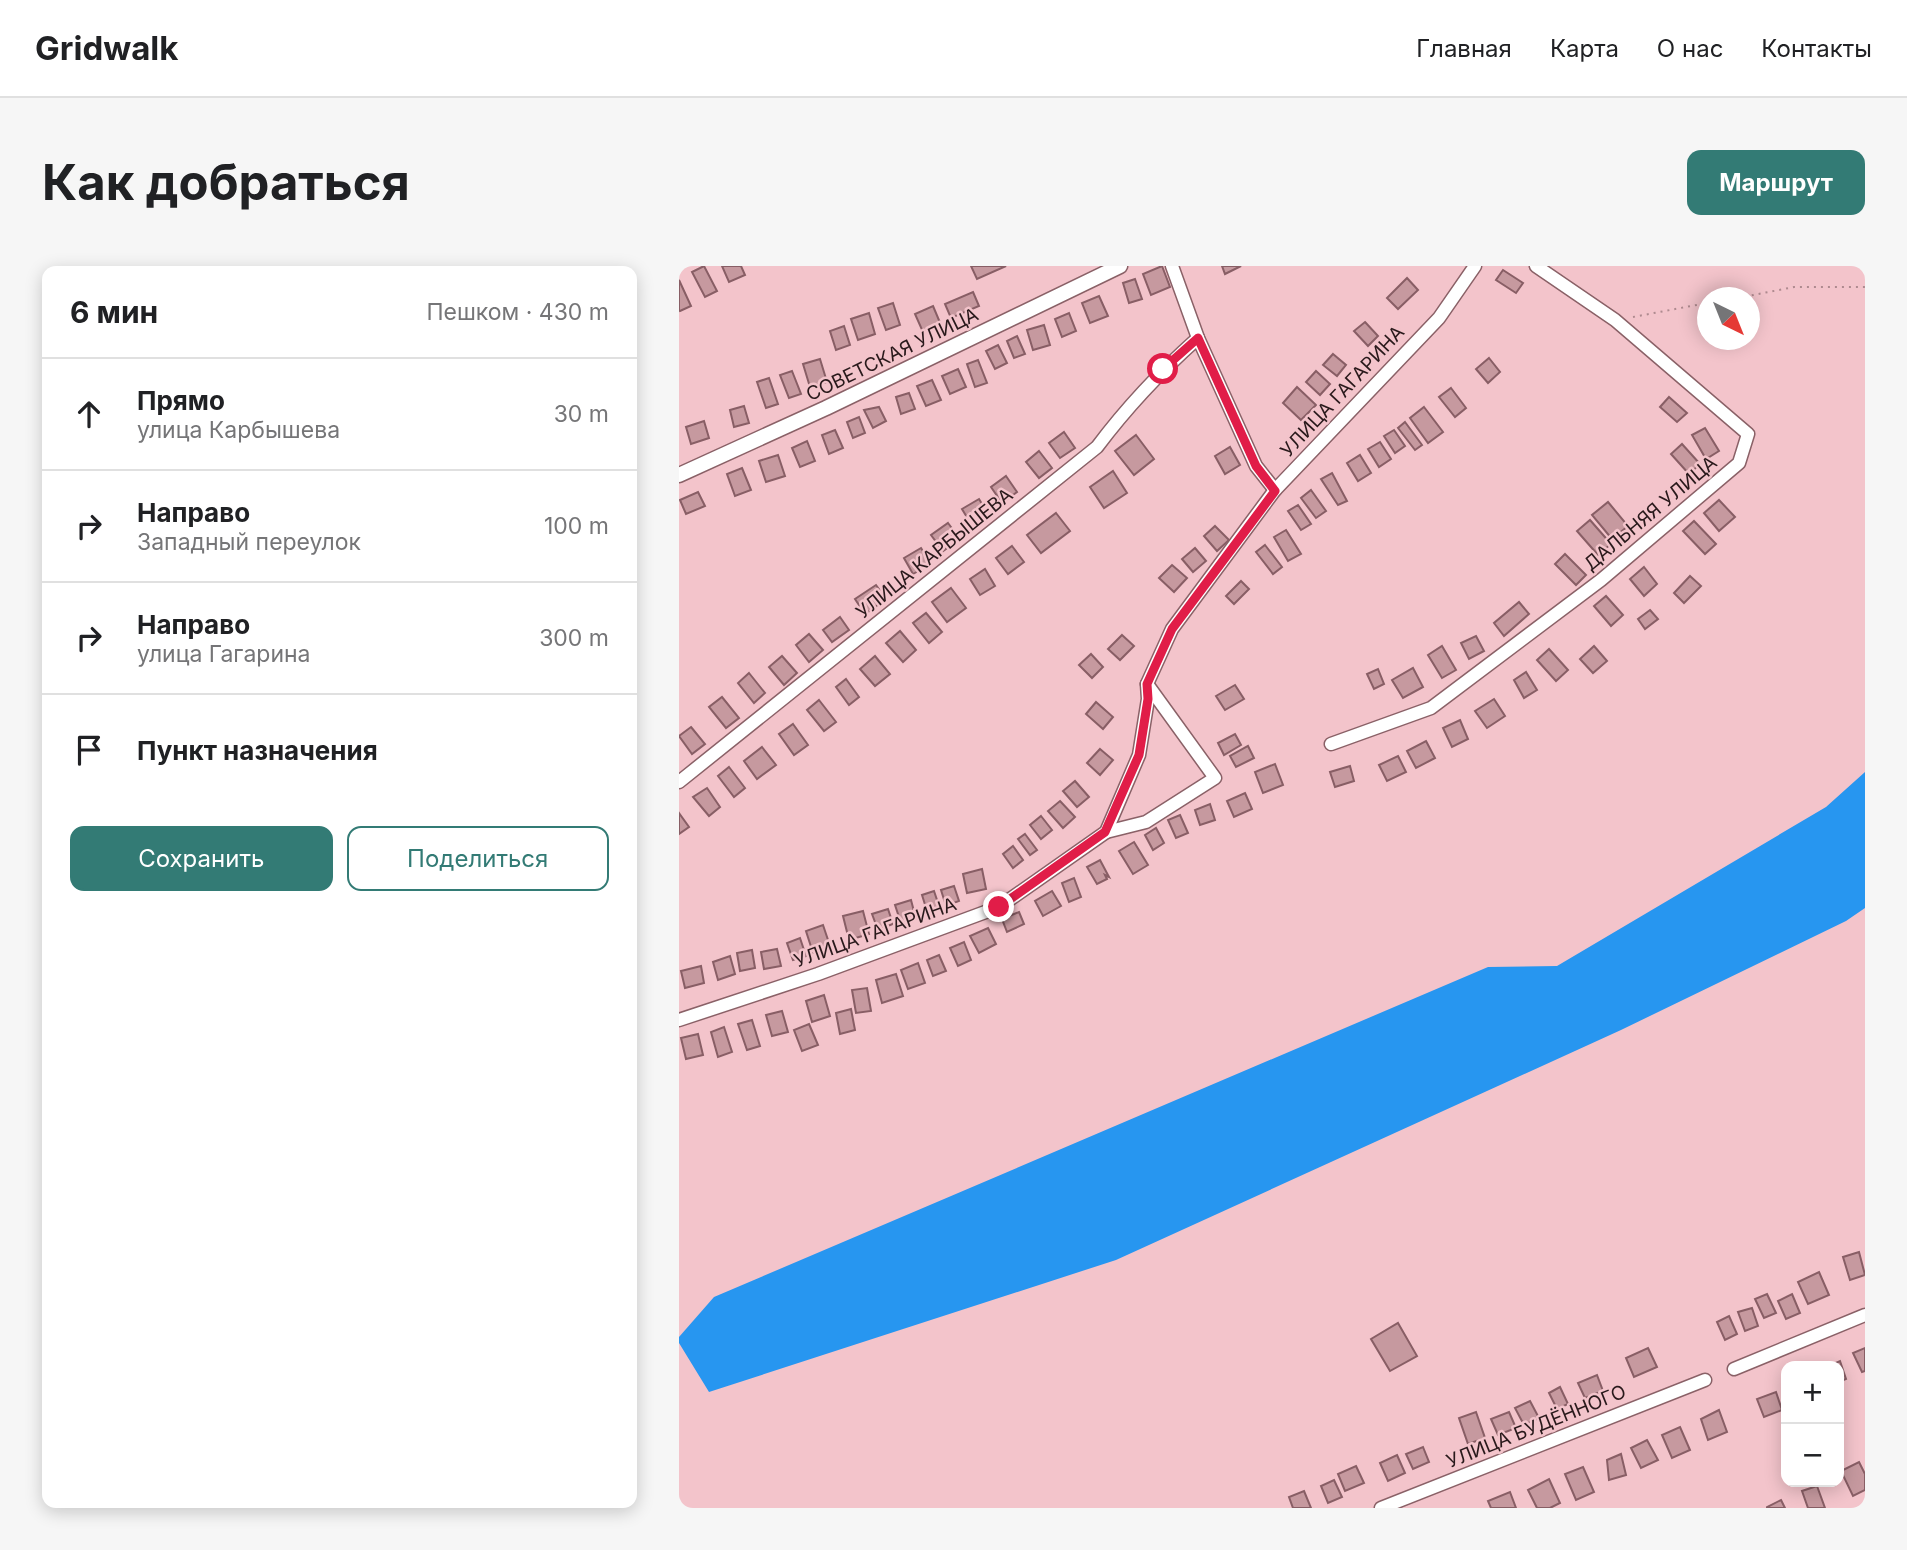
<!DOCTYPE html>
<html lang="ru">
<meta charset="utf-8">
<style>
body{margin:0;font-family:Inter,sans-serif;background:#f6f6f6;color:#202124}
.controls{position:absolute;right:21px;bottom:21px;display:grid;overflow:hidden;border-radius:14px;box-shadow:0 4px 18px #0003}
.controls button{width:63px;height:63px;display:grid;place-items:center;padding:0;border:0;border-bottom:2px solid #e0e0e0;background:#fff;color:#202124;font:35px sans-serif}
.compass{position:absolute;left:1018px;top:21px;width:63px;height:63px;border-radius:50%;background:#fff;box-shadow:0 4px 18px #0003;rotate:137deg}
.stop{position:absolute;width:21px;height:21px;margin:-16px;border:5px solid #e11d48;border-radius:50%;background:#fff}
.stop.end{background:#e11d48;border-color:#fff;box-shadow:0 2px 7px #0008}
.list{margin:0;padding:0;list-style:none}
h2{display:flex;justify-content:space-between;align-items:center;height:91px;margin:0;padding:0 28px;font-size:30px}
h2 small{font-size:23px;font-weight:400;color:#757577}
.list li{display:grid;grid-template-columns:46px 1fr auto;gap:21px;align-items:center;box-sizing:border-box;height:112px;padding:0 28px;border-top:2px solid #e0e0e0}
.list b{display:block;font-size:26px;white-space:nowrap}
.list p{margin:0;font-size:23px;white-space:nowrap;color:#757577}
.list em{font-size:23px;font-style:normal;color:#757577}
.actions{display:flex;gap:14px;padding:21px 28px}
.actions a{flex:1;padding:16px 0;border:2px solid #337b75;border-radius:14px;text-align:center;font-size:24px;color:#337b75}
.actions .main{background:#337b75;color:#fff}
.icon{flex:none;width:38px;height:38px;fill:none;stroke:currentColor;stroke-width:2;stroke-linecap:round;stroke-linejoin:round}
.map{position:relative;flex:none;width:1186px;height:1242px;overflow:hidden;border-radius:14px}
header{display:flex;align-items:center;gap:42px;box-sizing:border-box;height:98px;padding:0 35px;background:#fff;border-bottom:2px solid #e0e0e0}
header strong{font-size:33px}
nav{display:flex;gap:38px;margin-inline-start:auto;font-size:24px}
.intro{display:flex;align-items:center;justify-content:space-between;box-sizing:border-box;height:168px;padding:0 42px}
h1{margin:0;font-size:49px}
.button{padding:18px 32px;border-radius:14px;background:#337b75;color:#fff;font-size:24px;font-weight:700}
main{display:flex;gap:42px;padding:0 42px}
aside{flex:1;background:#fff;border-radius:14px;box-shadow:0 4px 18px #0003}
.map>svg:first-child{display:block}
.water{fill:#2796f0}
.building{fill:#c6999f;stroke:#885e65;stroke-width:2}
.lines{fill:none;stroke-linecap:round;stroke-linejoin:round}
.minor-casing{stroke:#8a6167;stroke-width:15}
.tertiary-casing{stroke:#8a6167;stroke-width:17}
.path{stroke:#ae8a8f;stroke-width:2;stroke-dasharray:2 5;stroke-linecap:butt}
.minor{stroke:#fff;stroke-width:12}
.tertiary{stroke:#fff;stroke-width:14}
.route{stroke:#e11d48;stroke-width:9}
.labels{text-anchor:middle;stroke-width:5;stroke-linejoin:round;paint-order:stroke}
.street-label{font-size:19px;fill:#29191b;stroke:#f3c4cb}
</style>
<header>
<strong>Gridwalk</strong>
<nav><a>Главная</a><a>Карта</a><a>О нас</a><a>Контакты</a></nav>
</header>
<div class="intro"><h1>Как добраться</h1><a class="button">Маршрут</a></div>
<main>
<aside>
<h2>6 мин<small>Пешком · 430 m</small></h2>
<ul class="list">
<li><svg class="icon" aria-label="ahead" viewBox="0 0 24 24"><path d="M12 20V5M6 11l6-6 6 6"/></svg><div><b>Прямо</b><p>улица Карбышева</p></div><em>30 m</em></li>
<li><svg class="icon" aria-label="right" viewBox="0 0 24 24"><path d="M7 20v-9h11M14 6l5 5-5 5"/></svg><div><b>Направо</b><p>Западный переулок</p></div><em>100 m</em></li>
<li><svg class="icon" aria-label="right" viewBox="0 0 24 24"><path d="M7 20v-9h11M14 6l5 5-5 5"/></svg><div><b>Направо</b><p>улица Гагарина</p></div><em>300 m</em></li>
<li><svg class="icon" aria-label="arrive" viewBox="0 0 24 24"><path d="M6 21V4h12l-3 4 3 4H6"/></svg><div><b>Пункт назначения</b></div></li>
</ul>
<div class="actions"><a class="main">Сохранить</a><a>Поделиться</a></div>
</aside>
<div class="map">
<svg width="1186" height="1242" viewBox="0 0 1186 1242">
<rect width="100%" height="100%" fill="#f3c4cb"/>
<polygon class="water" points="1186,506 1186,642 1167,655 942,764 437,994 30,1126 0,1077 0,1071 35,1031 809,701 878,700 1147,541"/>
<g class="building">
<polygon points="25,0 38,25 26,31 13,6"/>
<polygon points="43,0 62,0 66,9 50,16"/>
<polygon points="292,0 327,0 298,13"/>
<polygon points="483,0 491,21 472,29 464,8"/>
<polygon points="543,0 562,0 546,8"/>
<polygon points="824,4 844,17 837,27 817,14"/>
<polygon points="728,12 739,24 719,43 708,32"/>
<polygon points="456,13 463,33 450,37 444,17"/>
<polygon points="0,14 12,40 1,45 0,44"/>
<polygon points="294,26 300,40 272,52 266,38"/>
<polygon points="420,30 429,50 411,57 403,37"/>
<polygon points="214,37 221,59 207,64 199,42"/>
<polygon points="254,40 262,59 244,66 236,48"/>
<polygon points="190,47 196,68 179,74 172,53"/>
<polygon points="390,47 397,65 383,71 376,53"/>
<polygon points="686,56 699,70 689,80 675,65"/>
<polygon points="365,59 371,79 354,84 348,64"/>
<polygon points="165,60 171,79 157,84 151,65"/>
<polygon points="338,70 346,88 335,92 328,75"/>
<polygon points="319,79 328,97 316,103 307,85"/>
<polygon points="654,88 667,99 658,110 644,99"/>
<polygon points="810,92 821,106 809,117 797,103"/>
<polygon points="141,93 148,116 131,121 124,98"/>
<polygon points="299,94 308,117 296,121 288,98"/>
<polygon points="279,103 287,121 271,128 263,110"/>
<polygon points="113,105 122,128 110,132 101,109"/>
<polygon points="637,105 651,118 641,129 627,116"/>
<polygon points="90,112 99,138 87,142 78,116"/>
<polygon points="253,114 262,134 247,140 238,120"/>
<polygon points="618,121 637,139 622,154 604,137"/>
<polygon points="772,122 787,142 776,151 760,131"/>
<polygon points="230,127 236,143 222,148 217,131"/>
<polygon points="990,131 1008,147 998,156 981,141"/>
<polygon points="65,140 70,157 55,161 51,144"/>
<polygon points="200,141 207,155 194,162 185,144"/>
<polygon points="745,141 764,166 749,177 731,152"/>
<polygon points="180,151 186,167 174,172 168,156"/>
<polygon points="25,155 30,172 12,178 7,161"/>
<polygon points="726,156 743,179 736,184 719,162"/>
<polygon points="1026,162 1040,185 1027,193 1013,169"/>
<polygon points="156,164 164,182 150,188 143,169"/>
<polygon points="715,164 726,180 716,187 705,170"/>
<polygon points="385,166 396,182 381,192 370,177"/>
<polygon points="457,169 475,193 455,209 436,185"/>
<polygon points="128,175 136,195 121,201 113,182"/>
<polygon points="701,176 712,193 700,201 689,183"/>
<polygon points="1003,178 1021,198 1010,208 992,188"/>
<polygon points="551,181 561,199 546,208 536,190"/>
<polygon points="360,185 373,202 360,212 347,196"/>
<polygon points="99,189 106,210 87,216 80,195"/>
<polygon points="681,189 692,207 679,215 668,197"/>
<polygon points="63,202 72,224 56,230 48,208"/>
<polygon points="434,205 448,227 425,242 411,221"/>
<polygon points="653,207 668,235 659,239 642,213"/>
<polygon points="327,210 338,226 323,237 312,221"/>
<polygon points="632,224 647,245 637,252 622,232"/>
<polygon points="19,226 26,240 7,248 1,234"/>
<polygon points="300,233 309,248 292,258 283,243"/>
<polygon points="1040,234 1056,251 1040,265 1025,247"/>
<polygon points="929,236 949,260 933,273 913,249"/>
<polygon points="619,239 632,258 622,264 609,245"/>
<polygon points="377,247 391,265 362,287 348,269"/>
<polygon points="911,254 932,278 919,289 898,265"/>
<polygon points="1015,255 1037,278 1026,288 1004,265"/>
<polygon points="269,257 281,273 264,285 252,269"/>
<polygon points="536,260 550,274 538,285 525,270"/>
<polygon points="607,264 622,288 609,295 595,271"/>
<polygon points="586,279 603,301 594,308 577,286"/>
<polygon points="333,280 345,296 329,308 317,292"/>
<polygon points="242,282 252,298 234,308 225,292"/>
<polygon points="516,282 527,295 514,306 503,293"/>
<polygon points="886,288 907,309 897,319 876,298"/>
<polygon points="493,299 508,312 495,326 480,312"/>
<polygon points="965,301 978,318 965,330 951,313"/>
<polygon points="306,303 316,320 301,329 291,313"/>
<polygon points="1011,310 1022,320 1005,337 995,327"/>
<polygon points="562,315 570,323 555,338 547,330"/>
<polygon points="197,319 207,333 186,348 176,333"/>
<polygon points="272,322 287,342 268,356 253,336"/>
<polygon points="927,330 944,349 932,360 915,340"/>
<polygon points="840,336 850,348 825,370 815,357"/>
<polygon points="971,344 979,353 966,363 959,353"/>
<polygon points="247,347 263,366 250,377 234,357"/>
<polygon points="161,351 170,364 153,376 144,364"/>
<polygon points="221,365 237,384 224,396 207,377"/>
<polygon points="130,368 144,384 130,396 117,379"/>
<polygon points="443,369 455,380 441,394 429,383"/>
<polygon points="797,370 805,385 790,393 782,377"/>
<polygon points="763,380 777,404 763,412 749,389"/>
<polygon points="915,380 928,395 914,407 901,393"/>
<polygon points="870,383 889,404 877,415 858,394"/>
<polygon points="412,388 424,401 413,412 400,399"/>
<polygon points="103,390 118,407 105,419 90,401"/>
<polygon points="196,390 211,408 196,420 181,403"/>
<polygon points="734,402 744,421 724,432 713,414"/>
<polygon points="699,403 705,418 695,423 688,408"/>
<polygon points="847,406 858,424 845,432 835,414"/>
<polygon points="70,407 86,427 75,437 59,417"/>
<polygon points="167,413 180,431 170,439 157,421"/>
<polygon points="556,419 565,433 546,444 537,430"/>
<polygon points="43,431 60,452 47,462 30,441"/>
<polygon points="815,433 826,450 808,462 796,445"/>
<polygon points="140,434 157,456 145,465 128,444"/>
<polygon points="417,436 434,451 424,463 407,448"/>
<polygon points="781,454 789,473 773,481 764,462"/>
<polygon points="114,458 129,479 115,489 100,468"/>
<polygon points="12,461 26,478 13,488 0,470"/>
<polygon points="556,468 562,479 545,489 539,477"/>
<polygon points="747,475 756,492 737,502 728,485"/>
<polygon points="569,480 575,492 557,501 551,490"/>
<polygon points="83,481 97,499 78,513 65,495"/>
<polygon points="421,483 434,494 421,509 408,497"/>
<polygon points="719,490 727,506 708,515 700,499"/>
<polygon points="596,498 604,519 584,527 576,506"/>
<polygon points="671,500 675,515 656,521 651,506"/>
<polygon points="50,501 66,522 55,531 39,510"/>
<polygon points="396,515 410,531 398,541 384,525"/>
<polygon points="28,522 41,541 30,550 14,531"/>
<polygon points="566,527 573,543 555,551 548,535"/>
<polygon points="381,535 396,551 384,562 369,545"/>
<polygon points="531,538 536,554 521,559 516,544"/>
<polygon points="0,547 10,561 0,568"/>
<polygon points="501,549 509,567 497,572 489,554"/>
<polygon points="362,550 373,564 362,573 351,559"/>
<polygon points="477,562 485,577 474,584 466,569"/>
<polygon points="346,568 358,584 351,589 339,573"/>
<polygon points="455,576 469,599 454,608 440,585"/>
<polygon points="334,580 344,594 334,602 324,588"/>
<polygon points="421,594 430,611 426,609 428,613 418,618 408,601"/>
<polygon points="303,603 307,623 288,627 284,608"/>
<polygon points="395,612 402,631 390,636 383,617"/>
<polygon points="275,620 280,635 267,640 262,624"/>
<polygon points="255,625 260,640 248,645 243,629"/>
<polygon points="373,625 382,640 364,650 356,635"/>
<polygon points="232,634 237,653 222,657 216,639"/>
<polygon points="209,643 214,658 199,664 193,648"/>
<polygon points="184,645 190,668 170,674 164,650"/>
<polygon points="340,646 345,658 328,666 323,653"/>
<polygon points="144,659 151,680 134,687 127,665"/>
<polygon points="309,662 317,678 300,687 291,670"/>
<polygon points="121,672 127,690 114,694 108,677"/>
<polygon points="285,676 292,694 279,700 271,682"/>
<polygon points="98,683 102,700 85,703 82,686"/>
<polygon points="73,684 76,702 61,705 58,687"/>
<polygon points="260,689 267,705 254,710 248,694"/>
<polygon points="51,690 56,708 39,714 34,696"/>
<polygon points="239,697 246,717 229,723 222,704"/>
<polygon points="22,700 25,717 6,722 2,705"/>
<polygon points="217,708 224,730 203,737 197,714"/>
<polygon points="188,722 192,745 177,747 173,724"/>
<polygon points="145,729 151,750 133,756 127,735"/>
<polygon points="172,743 176,764 161,768 157,747"/>
<polygon points="103,745 109,766 93,770 87,749"/>
<polygon points="73,754 81,780 68,784 59,758"/>
<polygon points="130,758 139,779 123,785 115,764"/>
<polygon points="45,761 53,786 39,791 32,766"/>
<polygon points="19,768 24,789 7,793 2,772"/>
<polygon points="1180,986 1186,1009 1171,1014 1164,991"/>
<polygon points="1140,1006 1150,1029 1129,1038 1119,1016"/>
<polygon points="1088,1028 1097,1047 1085,1052 1076,1033"/>
<polygon points="1113,1028 1121,1047 1107,1053 1099,1035"/>
<polygon points="1073,1042 1079,1060 1066,1065 1059,1046"/>
<polygon points="1050,1050 1058,1068 1046,1074 1038,1056"/>
<polygon points="719,1057 738,1090 711,1105 692,1073"/>
<polygon points="969,1082 978,1101 955,1111 947,1092"/>
<polygon points="1186,1082 1186,1105 1183,1106 1174,1087"/>
<polygon points="1161,1095 1167,1113 1160,1116 1160,1100 1150,1100"/>
<polygon points="918,1109 924,1125 906,1132 899,1117"/>
<polygon points="881,1121 889,1138 878,1143 870,1127"/>
<polygon points="1097,1126 1103,1144 1085,1151 1078,1133"/>
<polygon points="851,1135 860,1152 845,1159 836,1142"/>
<polygon points="1040,1144 1048,1166 1029,1174 1022,1153"/>
<polygon points="797,1146 806,1172 789,1178 780,1152"/>
<polygon points="830,1146 837,1162 819,1169 812,1153"/>
<polygon points="1001,1161 1011,1184 993,1192 983,1169"/>
<polygon points="968,1174 979,1194 962,1202 952,1182"/>
<polygon points="744,1181 750,1196 734,1203 727,1188"/>
<polygon points="942,1188 947,1209 930,1214 928,1194"/>
<polygon points="718,1189 726,1207 709,1215 701,1197"/>
<polygon points="1180,1196 1186,1208 1186,1224 1174,1230 1162,1205"/>
<polygon points="677,1200 685,1217 666,1225 659,1208"/>
<polygon points="904,1201 915,1226 897,1234 886,1208"/>
<polygon points="870,1213 881,1237 871,1242 858,1242 849,1224"/>
<polygon points="655,1214 663,1231 649,1237 642,1220"/>
<polygon points="1138,1220 1146,1242 1129,1242 1123,1225"/>
<polygon points="625,1225 632,1242 614,1242 610,1231"/>
<polygon points="831,1226 837,1242 812,1242 809,1235"/>
<polygon points="1102,1234 1106,1242 1088,1242 1088,1241"/>
</g>
<g class="lines">
<defs>
<g id="minor">
<polyline points="493,0 519,72 577,200 596,224"/>
<polyline points="652,478 752,442 922,314 1060,197 1069,168 936,54 857,0"/>
<path d="M0,516L418,181C448,141 481,106 519,72"/>
<polyline points="427,566 467,556 536,512 468,418"/>
<polyline points="0,754 139,708 320,641 427,566 460,489 469,433 468,418 493,363 596,224 760,52 796,0"/>
<polyline points="1055,1103 1186,1049"/>
<polyline points="702,1242 1026,1114"/>
</g>
<polyline id="tertiary" points="0,209 147,142 441,0"/>
</defs>
<use href="#minor" class="minor-casing"/>
<use href="#tertiary" class="tertiary-casing"/>
<g class="path">
<polyline points="1059,32 1115,21 1186,21"/>
<polyline points="954,51 1028,37"/>
</g>
<use href="#minor" class="minor"/>
<use href="#tertiary" class="tertiary"/>
</g>
<g class="lines">
<polyline class="route" points="320,641 426,566 460,489 469,433 468,418 493,363 596,225 577,200 519,72 484,103"/>
</g>
<g class="labels">
<g class="street-label">
<text transform="translate(213 88) rotate(-26)" y="7">СОВЕТСКАЯ УЛИЦА</text>
<text transform="translate(663 125) rotate(-47)" y="7">УЛИЦА ГАГАРИНА</text>
<text transform="translate(971 247) rotate(-40)" y="7">ДАЛЬНЯЯ УЛИЦА</text>
<text transform="translate(255 287) rotate(-39)" y="7">УЛИЦА КАРБЫШЕВА</text>
<text transform="translate(196 666) rotate(-20)" y="7">УЛИЦА ГАГАРИНА</text>
<text transform="translate(857 1160) rotate(-22)" y="7">УЛИЦА БУДЁННОГО</text>
</g>
</g>
</svg>
<div class="controls">
<button>+</button>
<button>−</button>
</div>
<svg class="compass" viewBox="-18 -18 36 36"><path d="M0-13l5 13h-10z" fill="#e53935"/><path d="M0 13l5-13h-10z" fill="#757577"/></svg>
<div class="stop" style="left:484px;top:103px"></div>
<div class="stop end" style="left:320px;top:641px"></div>
</div>
</main>
